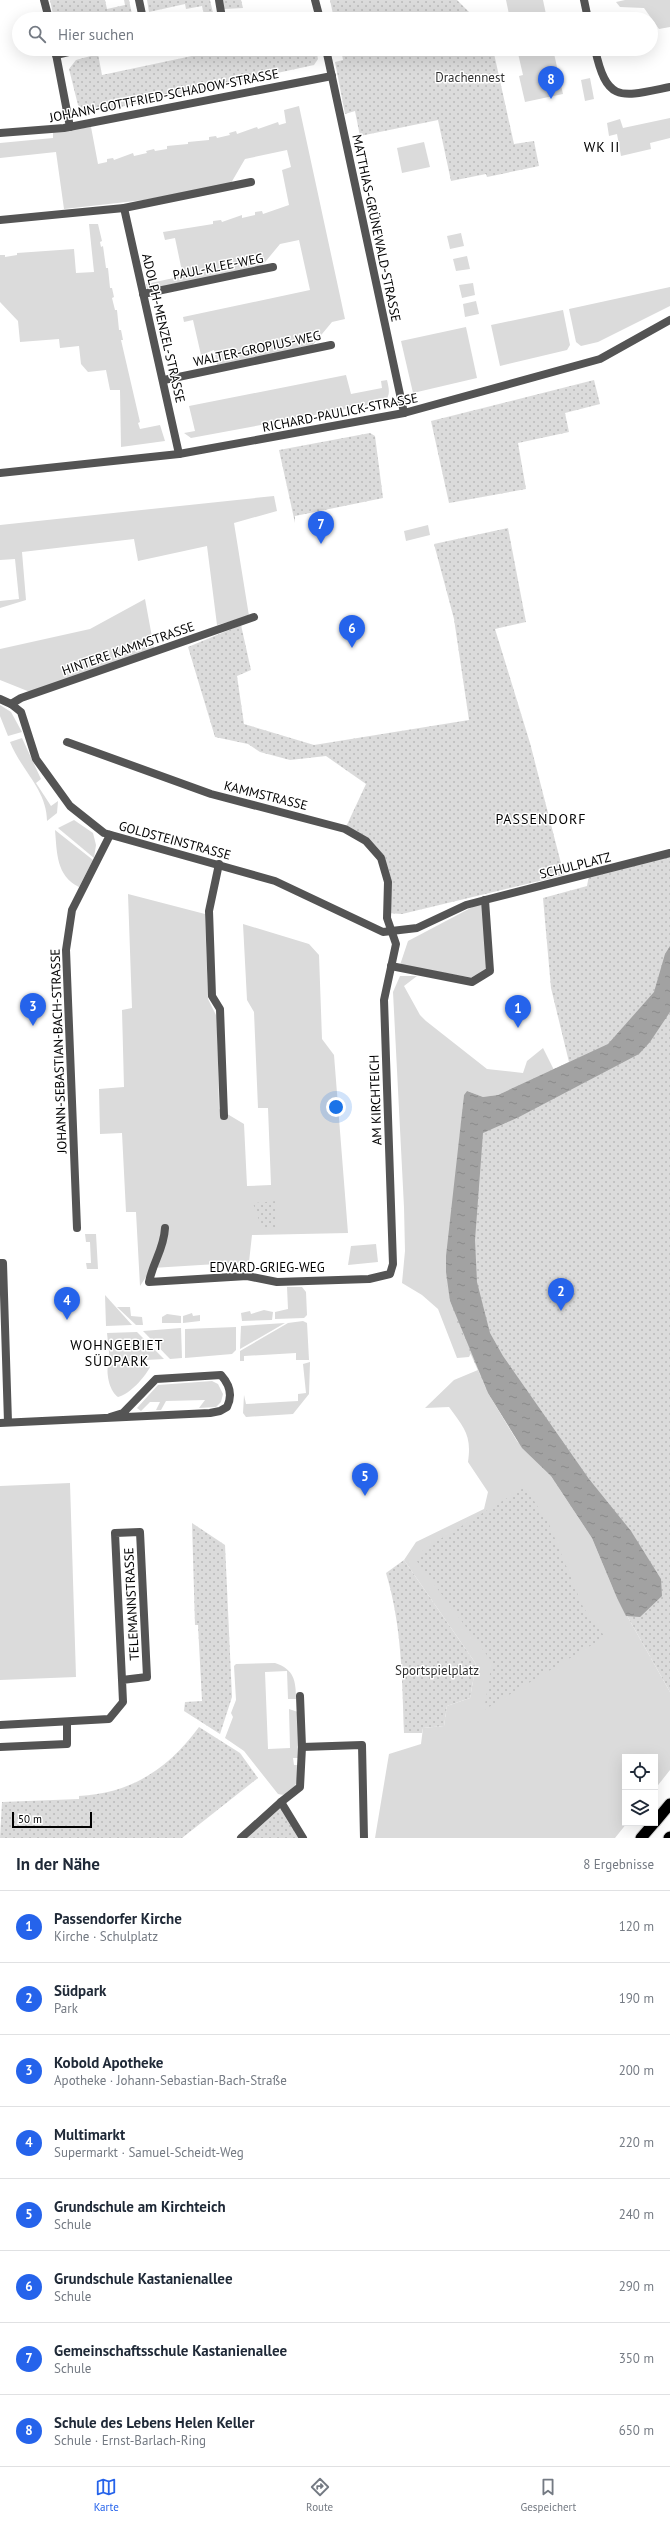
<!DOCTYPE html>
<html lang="de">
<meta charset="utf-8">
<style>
body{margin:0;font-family:"PT Sans",sans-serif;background:#f6f6f7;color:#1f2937}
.controls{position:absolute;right:12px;bottom:12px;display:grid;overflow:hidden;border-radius:0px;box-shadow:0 4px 16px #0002}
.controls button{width:36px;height:36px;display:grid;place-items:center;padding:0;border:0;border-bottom:1px solid #e0e1e3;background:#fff;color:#1f2937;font:20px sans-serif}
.scale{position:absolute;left:12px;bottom:10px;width:80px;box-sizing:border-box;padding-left:4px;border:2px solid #000;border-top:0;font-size:11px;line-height:14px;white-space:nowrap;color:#000;-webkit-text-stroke:3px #fff;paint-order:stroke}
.you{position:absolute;left:336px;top:1107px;width:14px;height:14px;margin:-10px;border:3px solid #fff;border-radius:50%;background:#1a73e8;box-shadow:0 0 0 6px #1a73e833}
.badge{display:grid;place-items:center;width:26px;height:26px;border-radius:50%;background:#2563eb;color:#fff;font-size:13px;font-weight:700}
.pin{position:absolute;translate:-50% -33px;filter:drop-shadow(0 1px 2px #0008)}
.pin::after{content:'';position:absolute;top:21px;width:14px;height:12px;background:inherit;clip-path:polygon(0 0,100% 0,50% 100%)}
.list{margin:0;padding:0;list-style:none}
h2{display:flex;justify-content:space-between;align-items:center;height:52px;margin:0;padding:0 16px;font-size:17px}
h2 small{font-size:13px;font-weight:400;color:#747a83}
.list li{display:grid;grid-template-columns:26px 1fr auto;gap:12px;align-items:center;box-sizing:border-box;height:72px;padding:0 16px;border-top:1px solid #e0e1e3}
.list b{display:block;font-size:15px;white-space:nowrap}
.list p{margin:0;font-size:13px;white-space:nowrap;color:#747a83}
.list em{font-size:13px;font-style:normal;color:#747a83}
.icon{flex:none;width:22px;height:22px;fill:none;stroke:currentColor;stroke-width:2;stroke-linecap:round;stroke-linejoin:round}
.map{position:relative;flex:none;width:670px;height:1838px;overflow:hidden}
.search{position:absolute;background:#fff;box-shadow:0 4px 16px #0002;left:12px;right:12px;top:12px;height:44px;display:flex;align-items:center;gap:10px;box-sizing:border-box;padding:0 14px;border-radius:22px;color:#747a83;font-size:15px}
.sheet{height:628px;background:#fff}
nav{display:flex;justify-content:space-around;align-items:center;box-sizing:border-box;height:56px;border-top:1px solid #e0e1e3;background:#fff;font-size:11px;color:#747a83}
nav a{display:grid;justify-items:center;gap:2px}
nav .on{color:#2563eb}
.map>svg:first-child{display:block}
.grass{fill:#dbdbdb}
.park{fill:url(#park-dots)}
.water{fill:url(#water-ripples)}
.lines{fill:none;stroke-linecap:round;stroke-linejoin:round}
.trunk-casing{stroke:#dbdbdb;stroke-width:13}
.minor{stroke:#545454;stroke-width:8}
.tertiary{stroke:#545454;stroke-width:8}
.trunk{stroke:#000;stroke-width:11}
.labels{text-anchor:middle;stroke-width:3;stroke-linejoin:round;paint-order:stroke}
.park-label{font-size:13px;fill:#323232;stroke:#fff}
.street-label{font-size:13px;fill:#000;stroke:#fff}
.neighbourhood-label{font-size:14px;letter-spacing:1px;fill:#000;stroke:#fff}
</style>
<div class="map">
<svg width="670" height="1838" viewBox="0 0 670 1838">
<defs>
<pattern id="park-dots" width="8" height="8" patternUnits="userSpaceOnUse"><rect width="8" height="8" fill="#dbdbdb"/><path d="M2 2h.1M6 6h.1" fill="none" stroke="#bababa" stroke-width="1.8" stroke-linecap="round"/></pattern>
<pattern id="water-ripples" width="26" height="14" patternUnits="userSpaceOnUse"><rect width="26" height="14" fill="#a2a2a2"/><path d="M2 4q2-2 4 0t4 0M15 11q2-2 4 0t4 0" fill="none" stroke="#8a8a8a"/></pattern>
</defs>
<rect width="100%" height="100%" fill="#fff"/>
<g class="grass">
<polygon points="506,0 543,0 547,19 510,19"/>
<polygon points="625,0 670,0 670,27 659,29 644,8 620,7 616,2"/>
<polygon points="517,49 553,49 563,94 525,102 519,76 523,75"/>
<polygon points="590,78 594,99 585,101 581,80"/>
<polygon points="299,106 345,319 332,322 312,346 217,365 214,350 201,355 193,320 184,322 183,317 310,290 299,240 280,244 261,267 147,290 146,284 183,276 175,238 165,240 163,232 213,224 213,221 221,220 222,222 242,215 242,218 255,215 255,212 262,211 263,214 289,205 282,170 291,167 287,150 245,159 231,183 144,200 64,209 56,152 0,158 0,143 53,138 53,132 91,127 98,164 107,162 107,159 113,158 114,160 133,153 134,156 147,153 146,151 154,149 155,151 167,149 167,146 188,144 188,142 209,140 209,137 216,136 217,138 230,135 229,133 236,131 237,134 257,127 258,129 278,122 279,125 286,123 284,110"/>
<polygon points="670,118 670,138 650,143 651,149 621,156 617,134 609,136 607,123 620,119 623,128"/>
<polygon points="424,142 430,167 402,173 397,148"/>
<polygon points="89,224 98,224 102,241 100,242 101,247 103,246 106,268 108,268 110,288 112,288 114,297 112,298 115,310 117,310 119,330 121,330 123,340 121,340 140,422 138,423 140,429 160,425 165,441 121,447 120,390 110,390 106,370 88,372 81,364 79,346 60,348 59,339 20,342 18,321 0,302 0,255 5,255 5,257 17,255 17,253 74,249 76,273 94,272"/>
<polygon points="461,233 464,246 450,249 447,236"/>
<polygon points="467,256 470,269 456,271 453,259"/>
<polygon points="473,283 475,295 462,298 459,285"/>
<polygon points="670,287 670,306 598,342 581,346 576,342 569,309"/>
<polygon points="476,301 479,314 465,317 463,304"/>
<polygon points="563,310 570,345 567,350 500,366 491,325"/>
<polygon points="466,327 477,378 413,393 401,341"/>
<path d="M346,375L351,394L382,388L381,381L387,380C389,389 391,395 384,402L191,438L184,433L195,431L189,406Z"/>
<polygon points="274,496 277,511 234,523 249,616 217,625 207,546 138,561 134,539 22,552 26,600 0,608 0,601 19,599 15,559 0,560 0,525"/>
<polygon points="428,525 430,535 406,541 404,531"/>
<polygon points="145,599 154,648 30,692 0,680 0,649 90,629"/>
<polygon points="0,705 11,712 22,732 8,736 0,716"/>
<path d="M22,738L41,779L36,783L51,806L58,801L57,813L47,821C47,790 21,770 10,742Z"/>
<polygon points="74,820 93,833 96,845 94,858 58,828"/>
<path d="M55,830L93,860L79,887C56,876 57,852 55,830Z"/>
<polygon points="128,894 205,914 208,999 217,1017 219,1109 244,1124 247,1186 271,1185 268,1108 258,1108 254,1012 247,1000 243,924 309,944 319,955 322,1039 334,1055 348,1233 252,1235 249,1262 152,1268 140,1286 136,1212 126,1212 122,1133 100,1134 99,1089 124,1087 122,1010 132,1008"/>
<polygon points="482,902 487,969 474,978 400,965 408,941"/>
<polygon points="400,976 417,976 404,986 420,1015 426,1021 487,1069 523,1073 527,1061 543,1048 554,1070 498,1095 483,1097 467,1091 464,1095 446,1272 450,1301 471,1353 469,1357 457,1358 438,1309 422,1295 402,1283 405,1251 404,1207 393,992"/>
<polygon points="85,1234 96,1234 98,1269 87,1269 86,1263 91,1263 90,1242 86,1242"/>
<polygon points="376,1244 378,1262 348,1265 351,1246"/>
<polygon points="287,1287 302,1287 306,1292 307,1315 304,1318 275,1319 275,1312 288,1309"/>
<polygon points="105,1295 132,1325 106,1326"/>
<polygon points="117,1307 130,1307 131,1316 142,1317 143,1325 136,1325"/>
<polygon points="264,1310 273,1312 272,1320 242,1321 241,1313 250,1311 251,1314"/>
<polygon points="192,1313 193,1316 200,1315 200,1321 183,1323 183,1316"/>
<polygon points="167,1314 181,1316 181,1323 162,1323 162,1317"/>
<polygon points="303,1321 307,1323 309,1360 296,1360 296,1353 244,1356 244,1361 240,1361 240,1351 288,1323"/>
<polygon points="285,1323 240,1349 241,1326"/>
<polygon points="236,1327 236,1350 232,1354 185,1358 185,1329"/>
<polygon points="181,1328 182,1358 170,1359 143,1331"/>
<polygon points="137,1332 164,1359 110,1362 107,1333"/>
<polygon points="310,1362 309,1394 293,1414 246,1417 243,1413 244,1395 246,1404 298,1401 298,1394 306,1393 303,1364"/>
<path d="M145,1363L150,1367C145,1377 130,1394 118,1397C110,1392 106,1375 108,1365Z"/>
<path d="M478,1370L488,1393L517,1441L551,1476L592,1538L617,1598L670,1692V1770L655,1789V1757H625V1823H627L615,1838H375L389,1754L421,1744L423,1728L444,1726L447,1706L470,1698L476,1664L404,1560L416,1542L484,1509L488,1492L468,1462C472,1435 464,1428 449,1407L425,1408L454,1380Z"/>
<polygon points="212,1381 218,1384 223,1394 221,1402 216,1407 199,1408 205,1400 166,1401 161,1410 156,1410 160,1402 150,1402 141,1411 137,1408 158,1385"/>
<polygon points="70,1483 76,1677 0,1680 0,1486"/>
<path d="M275,1663C294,1669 296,1681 296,1699H288L287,1671L265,1672L268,1749L290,1748L289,1709L298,1712L300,1758H293L294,1765H300C299,1777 295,1799 278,1794L244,1751L225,1738L233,1717L231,1713L236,1700L234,1666L236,1664Z"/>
</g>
<g class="park">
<polygon points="50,0 105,0 107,9 125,5 124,0 129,0 133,19 54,19"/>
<polygon points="147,0 210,0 213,13 204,15 202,6 186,9 185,4 149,12"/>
<polygon points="223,0 241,0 243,8 224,9"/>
<polygon points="330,0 457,0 476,19 334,19"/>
<polygon points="225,49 316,49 318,59 314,65 116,108 86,111 78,105 69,69 76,60 98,54 102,75"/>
<polygon points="341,49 493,49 514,144 534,141 539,166 487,177 486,174 451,181 438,120 360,136 355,111 345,114 335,62 343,60"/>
<polygon points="594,380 600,404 565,413 569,432 518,443 526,489 449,503 431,421"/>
<polygon points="370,433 375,436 383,498 295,516 295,523 279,450"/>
<polygon points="508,528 526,622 495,629 530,743 564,875 402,914 387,913 387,895 381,858 345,829 366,784 326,756 290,760 260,752 248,744 215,737 188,647 241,625 251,670 237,676 244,724 314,745 469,720 454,619 434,544"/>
<polygon points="670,853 670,1692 617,1598 592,1538 551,1476 522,1448 488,1393 456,1321 447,1289 446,1272 464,1095 467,1091 483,1097 498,1095 569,1062 551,988 543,898 587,886 589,875"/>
<polygon points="277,1201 277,1229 262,1229 253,1203"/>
<polygon points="525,1487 549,1524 583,1607 605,1637 484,1710 492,1662 416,1560 424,1549"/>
<polygon points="192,1523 225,1545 232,1697 220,1734 184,1711 185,1702 202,1701 198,1625 195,1625"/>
<path d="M404,1560L476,1664L470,1698L447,1706L444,1726L423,1728L422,1733H404C402,1678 402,1626 386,1573Z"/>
<path d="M199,1727L240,1753L258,1778L182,1838H0L2,1802L79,1799V1796C132,1793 168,1769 199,1727Z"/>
<polygon points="281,1802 303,1838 241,1838"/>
</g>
<polygon class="water" points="670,946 670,1012 650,1042 639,1054 519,1117 483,1133 475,1240 477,1282 490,1333 503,1356 589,1479 631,1531 661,1579 662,1596 640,1617 626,1616 617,1598 592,1538 551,1476 522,1448 488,1393 450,1301 446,1272 446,1256 464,1095 467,1091 483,1097 498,1095 608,1044 654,992 665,954"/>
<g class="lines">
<defs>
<g id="trunk">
<polyline points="655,1822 670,1804"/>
<polyline points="641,1838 654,1823"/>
<polyline points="669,1838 670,1837"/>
</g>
</defs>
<use href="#trunk" class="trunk-casing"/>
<g class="minor">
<polyline points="44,0 49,19"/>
<polyline points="139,0 143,19"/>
<polyline points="315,0 320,19"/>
<polyline points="584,0 588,19"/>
<polyline points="216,19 222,18 219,0"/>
<polyline points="55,49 70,127"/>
<polyline points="326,49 404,413"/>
<path d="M595,49C607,104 621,97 670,87"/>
<polyline points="56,55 81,49"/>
<polyline points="0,133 64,128 332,76"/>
<polyline points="124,208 179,454"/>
<polyline points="0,220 124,208 251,182"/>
<polyline points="143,294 273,267"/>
<polyline points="164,380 331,345"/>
<polyline points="0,699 11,704 21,712 36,759 70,806 104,833 275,881 383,932 417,928 466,905 485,900 670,853"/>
<polyline points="11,704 21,698 254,617"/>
<path d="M67,742L211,794L345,829L366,841L381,858L388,882L387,918L396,944L384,1000L393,1264L390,1274L369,1279L277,1282L247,1276L149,1282C153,1262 164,1249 165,1228"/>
<polyline points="219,864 209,911 212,996 220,1009 224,1116"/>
<polyline points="391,966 472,982 490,971 485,900"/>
<polyline points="77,1228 66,950 72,910 110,835"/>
<polyline points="0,1263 3,1263 8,1422"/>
<path d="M0,1423L210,1413L220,1411L227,1407C233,1395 230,1385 221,1375L156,1379L123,1413L110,1417"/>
<polyline points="0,1725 109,1719 123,1702 122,1680 115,1533 140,1532 147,1677 122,1680"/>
<polyline points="0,1747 67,1744 67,1722"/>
<polyline points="302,1747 362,1745 364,1838"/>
<polyline points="281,1802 303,1838"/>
<polyline points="241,1838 281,1802 300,1787 302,1747 300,1696"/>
</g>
<polyline class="tertiary" points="0,473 179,454 404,413 600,359 670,320"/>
<use href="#trunk" class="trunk"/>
</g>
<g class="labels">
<g class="park-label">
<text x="470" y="82">Drachennest</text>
<text x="437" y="1675">Sportspielplatz</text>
</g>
<g class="street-label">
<text transform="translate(164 95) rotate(-11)" y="5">JOHANN-GOTTFRIED-SCHADOW-STRASSE</text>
<text transform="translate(377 228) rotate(78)" y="5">MATTHIAS-GRÜNEWALD-STRASSE</text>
<text transform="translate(218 266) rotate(-11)" y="5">PAUL-KLEE-WEG</text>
<text transform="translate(164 328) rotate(77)" y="5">ADOLPH-MENZEL-STRASSE</text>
<text transform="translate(257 348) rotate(-12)" y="5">WALTER-GROPIUS-WEG</text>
<text transform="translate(340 412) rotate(-11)" y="5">RICHARD-PAULICK-STRASSE</text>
<text transform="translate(128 648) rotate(-19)" y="5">HINTERE KAMMSTRASSE</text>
<text transform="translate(266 795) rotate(14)" y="5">KAMMSTRASSE</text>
<text transform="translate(175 840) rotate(15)" y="5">GOLDSTEINSTRASSE</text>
<text transform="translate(575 865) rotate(-14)" y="5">SCHULPLATZ</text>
<text transform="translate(58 1051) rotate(-92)" y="5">JOHANN-SEBASTIAN-BACH-STRASSE</text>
<text transform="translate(375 1100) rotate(-92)" y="5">AM KIRCHTEICH</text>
<text x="267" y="1272">EDVARD-GRIEG-WEG</text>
<text transform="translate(131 1604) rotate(-93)" y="5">TELEMANNSTRASSE</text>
</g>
<g class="neighbourhood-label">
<text x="602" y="152">WK II</text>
<text x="541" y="824">PASSENDORF</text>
<text x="117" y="1350">WOHNGEBIET<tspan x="117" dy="16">SÜDPARK</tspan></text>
</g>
</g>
</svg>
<div class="controls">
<button><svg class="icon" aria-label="locate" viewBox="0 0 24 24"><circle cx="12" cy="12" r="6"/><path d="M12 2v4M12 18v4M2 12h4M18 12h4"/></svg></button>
<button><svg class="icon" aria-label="layers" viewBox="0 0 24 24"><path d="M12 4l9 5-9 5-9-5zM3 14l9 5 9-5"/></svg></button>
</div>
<div class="scale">50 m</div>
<div class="you"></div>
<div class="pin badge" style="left:518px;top:1028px">1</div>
<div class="pin badge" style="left:561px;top:1311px">2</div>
<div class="pin badge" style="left:33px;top:1026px">3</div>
<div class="pin badge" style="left:67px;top:1320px">4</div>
<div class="pin badge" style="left:365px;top:1496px">5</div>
<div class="pin badge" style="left:352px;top:648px">6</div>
<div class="pin badge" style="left:321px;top:544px">7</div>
<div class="pin badge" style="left:551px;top:99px">8</div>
<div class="search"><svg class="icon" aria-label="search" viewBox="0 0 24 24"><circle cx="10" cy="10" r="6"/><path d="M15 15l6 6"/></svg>Hier suchen</div>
</div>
<section class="sheet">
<h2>In der Nähe<small>8 Ergebnisse</small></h2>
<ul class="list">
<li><span class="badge">1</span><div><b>Passendorfer Kirche</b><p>Kirche · Schulplatz</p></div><em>120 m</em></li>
<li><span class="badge">2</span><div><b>Südpark</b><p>Park</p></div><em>190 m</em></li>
<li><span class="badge">3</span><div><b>Kobold Apotheke</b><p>Apotheke · Johann-Sebastian-Bach-Straße</p></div><em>200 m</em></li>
<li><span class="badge">4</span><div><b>Multimarkt</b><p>Supermarkt · Samuel-Scheidt-Weg</p></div><em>220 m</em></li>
<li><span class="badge">5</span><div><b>Grundschule am Kirchteich</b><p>Schule</p></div><em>240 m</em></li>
<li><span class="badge">6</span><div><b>Grundschule Kastanienallee</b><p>Schule</p></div><em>290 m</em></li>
<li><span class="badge">7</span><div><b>Gemeinschaftsschule Kastanienallee</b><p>Schule</p></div><em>350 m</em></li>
<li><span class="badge">8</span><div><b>Schule des Lebens Helen Keller</b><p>Schule · Ernst-Barlach-Ring</p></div><em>650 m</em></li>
</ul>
</section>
<nav>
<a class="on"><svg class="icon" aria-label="map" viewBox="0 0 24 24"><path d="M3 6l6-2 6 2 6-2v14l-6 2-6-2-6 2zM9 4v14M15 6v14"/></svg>Karte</a>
<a><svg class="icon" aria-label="directions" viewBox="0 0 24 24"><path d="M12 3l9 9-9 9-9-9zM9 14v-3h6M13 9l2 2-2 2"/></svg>Route</a>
<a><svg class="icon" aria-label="saved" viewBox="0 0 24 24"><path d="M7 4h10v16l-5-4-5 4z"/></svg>Gespeichert</a>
</nav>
